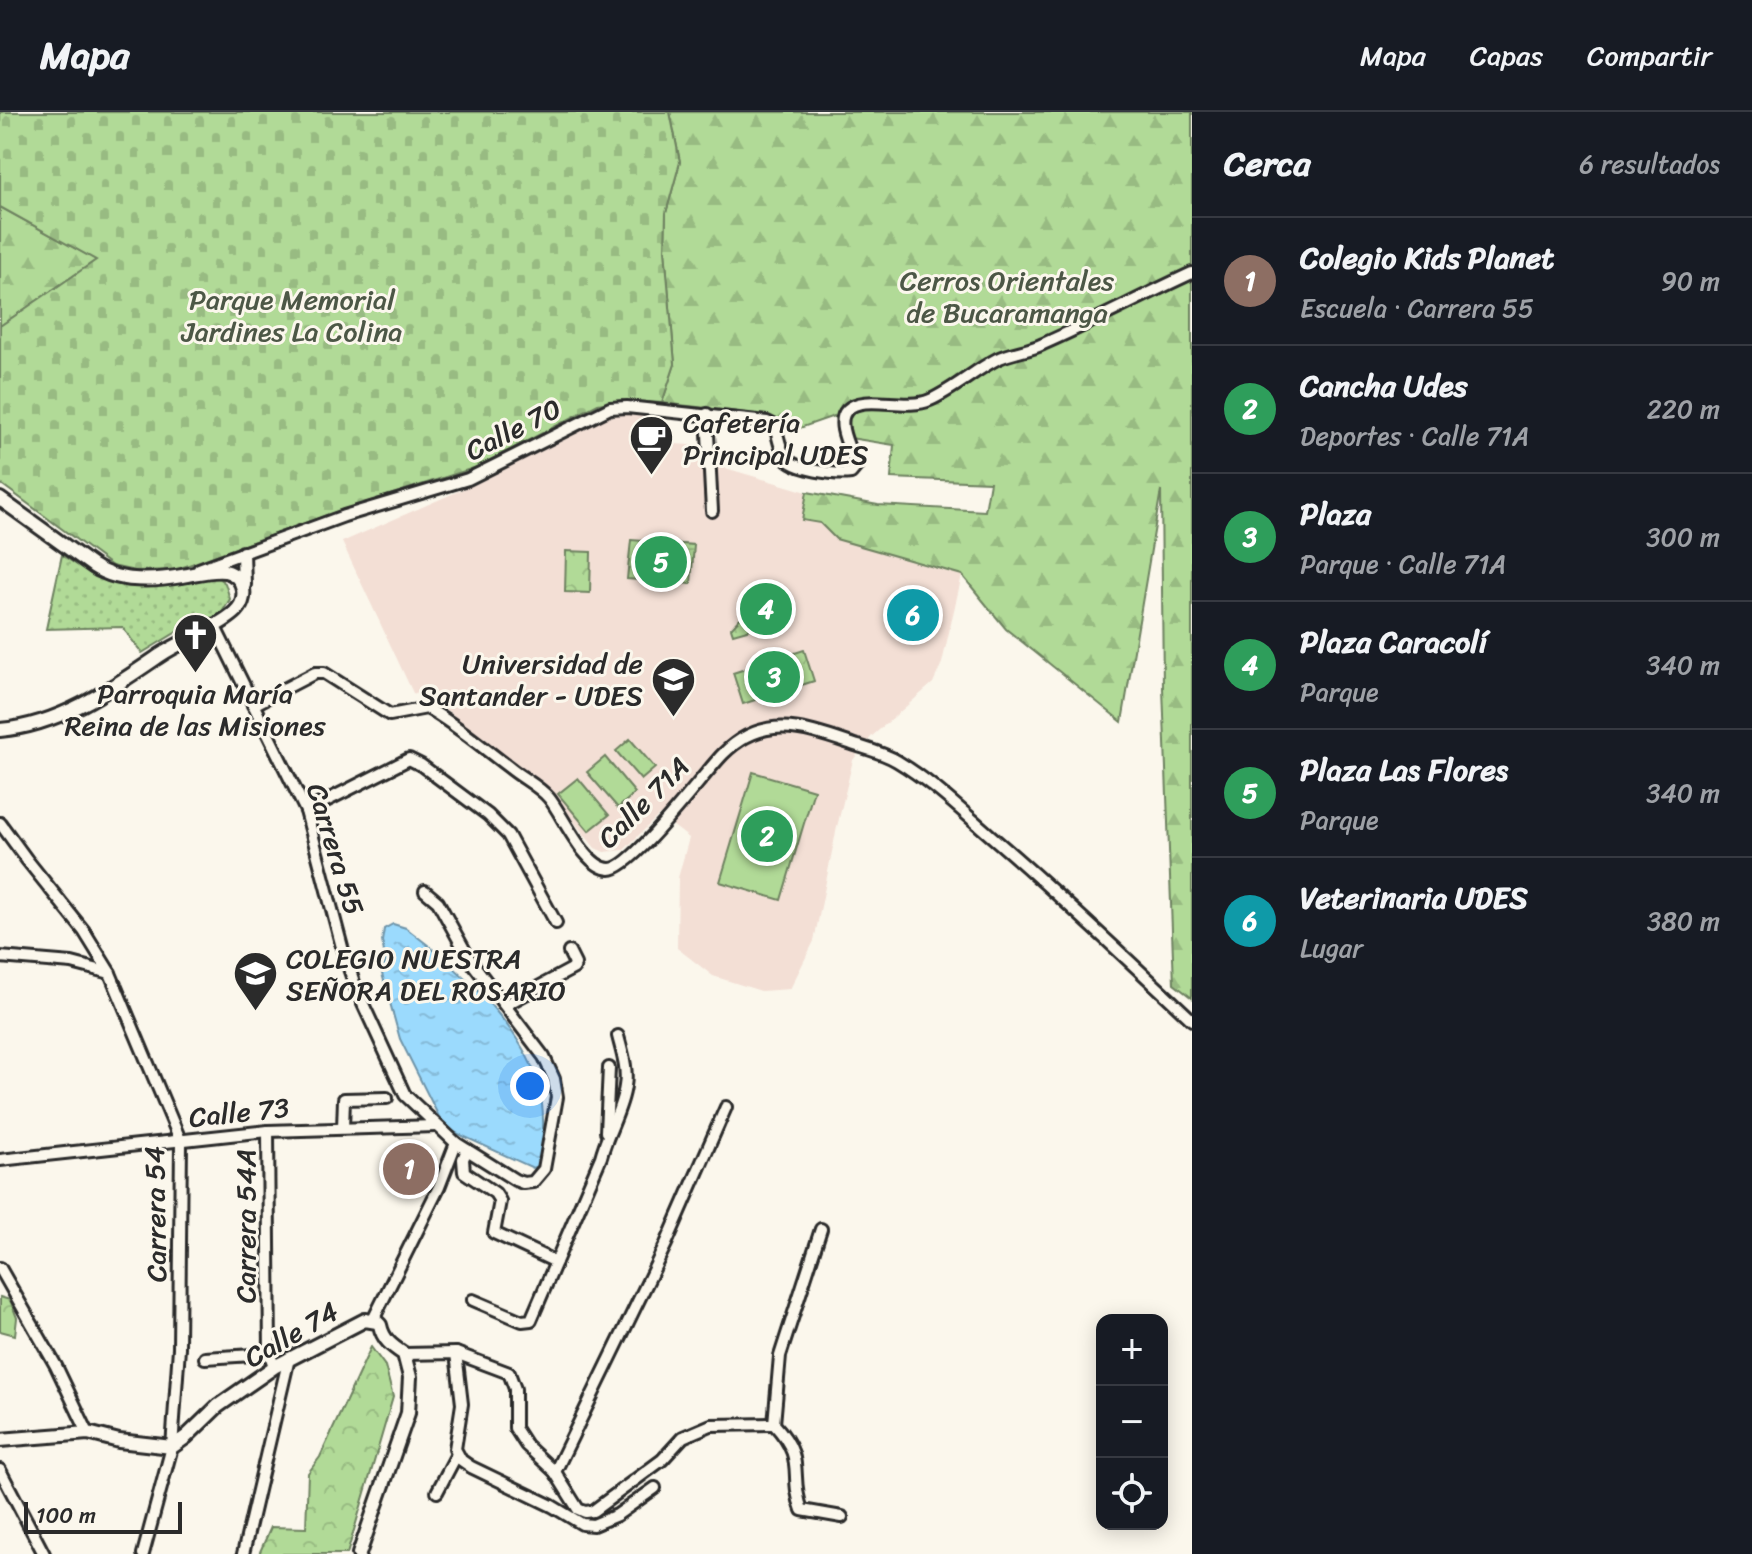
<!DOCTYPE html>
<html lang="es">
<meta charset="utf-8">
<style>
body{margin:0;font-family:Sriracha,sans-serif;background:#20242c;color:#f1f3f6}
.controls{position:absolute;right:24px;bottom:24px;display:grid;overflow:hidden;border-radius:16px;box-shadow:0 4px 20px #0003}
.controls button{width:72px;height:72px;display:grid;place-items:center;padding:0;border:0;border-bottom:2px solid #363941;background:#171b24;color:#f1f3f6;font:40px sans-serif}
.scale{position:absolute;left:24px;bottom:20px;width:158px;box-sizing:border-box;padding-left:8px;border:4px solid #2b2b2b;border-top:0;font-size:22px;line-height:28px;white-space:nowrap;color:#2b2b2b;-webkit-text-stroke:6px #fbf7ec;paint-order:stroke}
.you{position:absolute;left:530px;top:974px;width:28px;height:28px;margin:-20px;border:6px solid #fff;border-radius:50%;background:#1a73e8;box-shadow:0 0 0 12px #1a73e833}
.badge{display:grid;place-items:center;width:52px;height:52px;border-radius:50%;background:#98999b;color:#fff;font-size:26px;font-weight:700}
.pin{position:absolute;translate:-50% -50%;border:4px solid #fff;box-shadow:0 2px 8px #0006}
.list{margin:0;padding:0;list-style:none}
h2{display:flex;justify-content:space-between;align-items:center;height:104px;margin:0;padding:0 32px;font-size:34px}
h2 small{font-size:26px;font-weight:400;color:#9ea1a6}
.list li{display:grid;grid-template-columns:52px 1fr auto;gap:24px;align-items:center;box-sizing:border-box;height:128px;padding:0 32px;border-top:2px solid #363941}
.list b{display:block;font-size:30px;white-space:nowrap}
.list p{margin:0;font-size:26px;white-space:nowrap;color:#9ea1a6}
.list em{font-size:26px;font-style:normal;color:#9ea1a6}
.icon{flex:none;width:44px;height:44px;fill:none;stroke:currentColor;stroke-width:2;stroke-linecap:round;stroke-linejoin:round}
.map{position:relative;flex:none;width:1192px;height:1442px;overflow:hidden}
header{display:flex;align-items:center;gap:48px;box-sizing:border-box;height:112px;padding:0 40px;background:#171b24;border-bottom:2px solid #363941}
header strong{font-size:38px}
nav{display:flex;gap:44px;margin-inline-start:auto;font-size:28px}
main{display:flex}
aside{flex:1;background:#171b24}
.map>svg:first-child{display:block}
.built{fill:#f3dfd5}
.grass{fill:url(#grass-dots);stroke:#6e8261;stroke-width:2}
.forest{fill:url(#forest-firs);stroke:#6e8261;stroke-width:2}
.cemetery{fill:url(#cemetery-stones);stroke:#6e8261;stroke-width:2}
.park{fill:url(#park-crowns);stroke:#6e8261;stroke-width:2}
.garden{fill:#b1da97;stroke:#6e8261;stroke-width:2}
.water{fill:url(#water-ripples);stroke:#6e94a9;stroke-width:2}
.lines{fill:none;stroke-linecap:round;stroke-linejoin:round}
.minor-casing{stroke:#2b2b2b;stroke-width:16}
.tertiary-casing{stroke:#2b2b2b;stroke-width:18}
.minor{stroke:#fbf7ec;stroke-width:10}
.tertiary{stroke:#fbf7ec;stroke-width:12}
.labels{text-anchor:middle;stroke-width:6;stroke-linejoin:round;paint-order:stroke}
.park-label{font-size:28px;fill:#4c5746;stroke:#fbf7ec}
.poi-label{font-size:28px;fill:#2b2b2b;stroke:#fbf7ec;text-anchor:start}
.street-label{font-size:28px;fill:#2b2b2b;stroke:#fbf7ec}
</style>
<header>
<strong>Mapa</strong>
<nav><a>Mapa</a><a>Capas</a><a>Compartir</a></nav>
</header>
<main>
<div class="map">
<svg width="1192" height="1442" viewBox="0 0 1192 1442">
<defs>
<pattern id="grass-dots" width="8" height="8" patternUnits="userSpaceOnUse" patternTransform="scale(2)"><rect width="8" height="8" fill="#b1da97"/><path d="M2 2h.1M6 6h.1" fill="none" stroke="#98bb82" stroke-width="1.8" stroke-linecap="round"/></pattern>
<pattern id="forest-firs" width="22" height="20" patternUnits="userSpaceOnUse" patternTransform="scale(2)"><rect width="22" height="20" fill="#b1da97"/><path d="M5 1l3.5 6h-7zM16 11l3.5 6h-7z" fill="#98bb82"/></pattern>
<pattern id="cemetery-stones" width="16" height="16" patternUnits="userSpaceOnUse" patternTransform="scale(2)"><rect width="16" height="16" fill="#b1da97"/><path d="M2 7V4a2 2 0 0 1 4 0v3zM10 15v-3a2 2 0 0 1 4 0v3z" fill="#98bb82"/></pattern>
<pattern id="park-crowns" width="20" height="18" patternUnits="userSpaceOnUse" patternTransform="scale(2)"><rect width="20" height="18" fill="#b1da97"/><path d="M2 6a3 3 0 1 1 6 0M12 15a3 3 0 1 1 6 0" fill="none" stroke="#98bb82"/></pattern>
<pattern id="water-ripples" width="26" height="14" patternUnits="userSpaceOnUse" patternTransform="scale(2)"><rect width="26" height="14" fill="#9bdafd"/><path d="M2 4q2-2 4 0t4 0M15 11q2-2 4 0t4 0" fill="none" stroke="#86bbd9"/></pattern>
</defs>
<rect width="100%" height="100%" fill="#fbf7ec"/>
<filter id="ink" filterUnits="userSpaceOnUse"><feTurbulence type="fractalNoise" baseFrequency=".0125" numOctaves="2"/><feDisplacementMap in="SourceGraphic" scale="16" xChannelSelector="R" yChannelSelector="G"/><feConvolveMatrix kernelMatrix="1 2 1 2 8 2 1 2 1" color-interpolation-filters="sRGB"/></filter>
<g filter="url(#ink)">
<polygon class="built" points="625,301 650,302 654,319 662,331 703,334 705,350 807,380 802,408 820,411 836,427 962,463 942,551 933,571 871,625 853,648 837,715 814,829 790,877 761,879 713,864 677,836 678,766 689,726 659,703 624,738 604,740 595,736 552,682 434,588 413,581 342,430 468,375 604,306"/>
<polygon class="grass" points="62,443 95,465 116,471 171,473 208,465 218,466 225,471 230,487 221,502 177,520 142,541 122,515 46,517"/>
<g class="forest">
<path d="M670,0H1192V886L1174,872L1163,576L1161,378L1122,610L1006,517L962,463L836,427L820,411L802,408L807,380L878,393L985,399L990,370L891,366L894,333L844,325L834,304L797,317C756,298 706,297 662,291L675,252L665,138L666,101L680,50Z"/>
<polygon points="0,95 97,148 0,214"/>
</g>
<polygon class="cemetery" points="0,0 670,0 680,50 666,101 665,138 675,252 662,291 620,288 598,292 477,355 327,403 175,458 135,459 112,454 0,371 0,214 96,148 0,95"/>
<g class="park">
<polygon points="631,428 694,433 691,472 627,467"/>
<polygon points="566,439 591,440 590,481 565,480"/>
<polygon points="767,477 782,494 786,507 733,522 731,516"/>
<polygon points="804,538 814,569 743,592 733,561"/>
<polygon points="0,1185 10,1188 17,1206 15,1223 0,1219"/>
<polygon points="371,1235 385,1254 393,1285 347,1442 259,1442 271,1415 306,1416 308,1361 320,1345"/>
</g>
<g class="garden">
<polygon points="630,627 655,656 641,668 616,639"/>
<polygon points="605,645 635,681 618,696 587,660"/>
<polygon points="753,660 814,678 781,788 720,770"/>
<polygon points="578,666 609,703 589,719 558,682"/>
</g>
<path class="water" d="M393,812L406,816C453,851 519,911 537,968C546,996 544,1026 539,1054L533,1056L454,1020L440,1007L400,927L381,858L386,851L382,829L384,817Z"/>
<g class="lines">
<defs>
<g id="minor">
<polyline points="707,302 712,399"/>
<path d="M199,457L344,404L468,367L610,296L627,295L767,310L775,314C778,324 780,337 785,345C794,358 836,363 851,361L856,355C852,340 834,311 847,298C863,281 906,299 930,288C954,277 974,259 997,247C1012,240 1029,239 1043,232C1093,210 1142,184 1192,161"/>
<polyline points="214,513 306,699 343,839 357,879 405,983 456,1031 515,1068 523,1071 533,1070 544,1057 557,985 554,967 544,945 470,848 438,790 425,779"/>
<path d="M253,593L315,561H324L390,603L427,596C457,613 483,636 510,656C522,666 539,674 549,686C563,703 585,757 610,757C633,757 704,661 723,642C764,601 804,616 852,632C867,637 884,641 897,649C932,670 961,698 991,724C1060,783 1126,846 1192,908"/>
<polyline points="306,699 409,647 421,653 488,703 508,723 556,811"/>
<polyline points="0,711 27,748 84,819 110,861 181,1030 179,1236 172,1335 143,1442"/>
<polyline points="0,845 72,851 110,861"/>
<polyline points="505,893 574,856 575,852 569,840"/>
<polyline points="343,1016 344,987 387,986"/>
<polyline points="268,1019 270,1242 274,1255"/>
<polyline points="606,1020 609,956"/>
<polyline points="467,1038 463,1047 464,1060 495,1081 500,1089 494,1121 556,1150"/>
<polyline points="0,1048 268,1019 436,1014"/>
<path d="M821,1117L780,1244L774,1312C808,1349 788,1361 802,1398L842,1405"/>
<polyline points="0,1156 56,1254 88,1321"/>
<path d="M473,1188L522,1209L531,1208L601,1045C607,1021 622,998 625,974C628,957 622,940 618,924"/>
<polyline points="373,1208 439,1075 456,1031"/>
<polyline points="456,1241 462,1292 455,1337 461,1348 471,1355 552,1394 582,1412 593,1413 617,1403 655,1376"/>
<polyline points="404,1242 456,1241 509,1261 515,1277 515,1316 526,1333 555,1360 578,1397 585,1400 593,1399 662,1348 683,1325 711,1313 774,1312"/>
<polyline points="205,1246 270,1242"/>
<polyline points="0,1358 44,1442"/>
<polyline points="555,1360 666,1132 726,995"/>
<polyline points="437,1380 457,1342"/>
<polyline points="243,1442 289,1246"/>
</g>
<g id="tertiary">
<path d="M0,387L93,454C118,471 154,469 182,464C196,462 211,457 225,459C246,464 249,488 234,501C213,519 182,528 159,544C111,577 60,613 0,618"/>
<polyline points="243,441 244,473"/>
<path d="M0,1328L88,1321L119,1329L172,1335L186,1325L218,1294L274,1255L365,1208L377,1210L380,1213C383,1228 392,1234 404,1242L410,1265L408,1301L359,1442"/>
</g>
</defs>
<use href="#minor" class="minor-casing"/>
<use href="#tertiary" class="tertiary-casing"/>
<use href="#minor" class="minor"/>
<use href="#tertiary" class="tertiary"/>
</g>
</g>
<defs>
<symbol id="cafe-pin" viewBox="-11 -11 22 30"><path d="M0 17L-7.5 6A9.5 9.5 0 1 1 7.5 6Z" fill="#2b2b2b" stroke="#fbf7ec"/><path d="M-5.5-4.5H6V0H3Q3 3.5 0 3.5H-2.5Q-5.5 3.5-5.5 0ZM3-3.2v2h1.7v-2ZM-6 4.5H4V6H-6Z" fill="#fff"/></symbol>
<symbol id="church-pin" viewBox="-11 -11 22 30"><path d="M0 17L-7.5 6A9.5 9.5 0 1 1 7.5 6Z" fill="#2b2b2b" stroke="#fbf7ec"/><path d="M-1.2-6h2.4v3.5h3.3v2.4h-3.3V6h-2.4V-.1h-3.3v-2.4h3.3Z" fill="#fff"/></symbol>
<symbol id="university-pin" viewBox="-11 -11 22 30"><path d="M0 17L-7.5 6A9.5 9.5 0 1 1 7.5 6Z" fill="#2b2b2b" stroke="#fbf7ec"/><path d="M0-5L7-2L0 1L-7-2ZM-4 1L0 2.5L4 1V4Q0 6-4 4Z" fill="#fff"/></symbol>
<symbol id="school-pin" viewBox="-11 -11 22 30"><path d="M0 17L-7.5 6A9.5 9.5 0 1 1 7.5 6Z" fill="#2b2b2b" stroke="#fbf7ec"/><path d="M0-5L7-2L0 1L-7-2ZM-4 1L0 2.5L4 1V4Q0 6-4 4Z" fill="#fff"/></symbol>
</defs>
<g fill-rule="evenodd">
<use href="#cafe-pin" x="626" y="300" width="51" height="69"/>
<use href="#church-pin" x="170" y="498" width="51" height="69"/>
<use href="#university-pin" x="648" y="542" width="51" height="69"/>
<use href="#school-pin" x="230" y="836" width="51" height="69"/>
</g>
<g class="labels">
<g class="park-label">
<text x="1007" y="178">Cerros Orientales<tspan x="1007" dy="32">de Bucaramanga</tspan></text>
<text x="292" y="197">Parque Memorial<tspan x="292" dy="32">Jardines La Colina</tspan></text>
</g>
<g class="poi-label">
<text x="683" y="320">Cafetería<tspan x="683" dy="32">Principal UDES</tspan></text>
<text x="643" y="561" text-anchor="end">Universidad de<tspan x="643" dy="32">Santander - UDES</tspan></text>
<text x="195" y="591" text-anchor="middle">Parroquia María<tspan x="195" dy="32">Reina de las Misiones</tspan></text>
<text x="286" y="856">COLEGIO NUESTRA<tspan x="286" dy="32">SEÑORA DEL ROSARIO</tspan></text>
</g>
<g class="street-label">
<text transform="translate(513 317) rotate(-27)" y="10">Calle 70</text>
<text transform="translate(643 690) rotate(-45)" y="10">Calle 71A</text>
<text transform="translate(336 737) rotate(73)" y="10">Carrera 55</text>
<text transform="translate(239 1000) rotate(-6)" y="10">Calle 73</text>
<text transform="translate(155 1102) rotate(-91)" y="10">Carrera 54</text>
<text transform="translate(245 1114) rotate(-90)" y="10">Carrera 54A</text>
<text transform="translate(291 1222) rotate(-30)" y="10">Calle 74</text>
</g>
</g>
</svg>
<div class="controls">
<button>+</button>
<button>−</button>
<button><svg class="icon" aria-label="locate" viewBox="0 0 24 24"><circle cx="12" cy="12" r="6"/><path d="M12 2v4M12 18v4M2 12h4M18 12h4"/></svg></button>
</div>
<div class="scale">100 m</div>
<div class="you"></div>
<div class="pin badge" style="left:409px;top:1057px;background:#8d6e63">1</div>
<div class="pin badge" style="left:767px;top:724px;background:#2e9e5b">2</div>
<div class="pin badge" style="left:774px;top:565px;background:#2e9e5b">3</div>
<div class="pin badge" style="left:766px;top:497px;background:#2e9e5b">4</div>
<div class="pin badge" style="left:661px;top:450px;background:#2e9e5b">5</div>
<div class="pin badge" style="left:913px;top:503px;background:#0f9aa8">6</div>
</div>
<aside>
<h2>Cerca<small>6 resultados</small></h2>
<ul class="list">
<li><span class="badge" style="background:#8d6e63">1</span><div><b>Colegio Kids Planet</b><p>Escuela · Carrera 55</p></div><em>90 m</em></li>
<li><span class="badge" style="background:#2e9e5b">2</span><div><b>Cancha Udes</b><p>Deportes · Calle 71A</p></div><em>220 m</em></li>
<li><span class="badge" style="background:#2e9e5b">3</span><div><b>Plaza</b><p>Parque · Calle 71A</p></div><em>300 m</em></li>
<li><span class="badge" style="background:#2e9e5b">4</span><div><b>Plaza Caracolí</b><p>Parque</p></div><em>340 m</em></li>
<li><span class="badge" style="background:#2e9e5b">5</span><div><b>Plaza Las Flores</b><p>Parque</p></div><em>340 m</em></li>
<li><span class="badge" style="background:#0f9aa8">6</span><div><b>Veterinaria UDES</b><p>Lugar</p></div><em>380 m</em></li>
</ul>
</aside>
</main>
